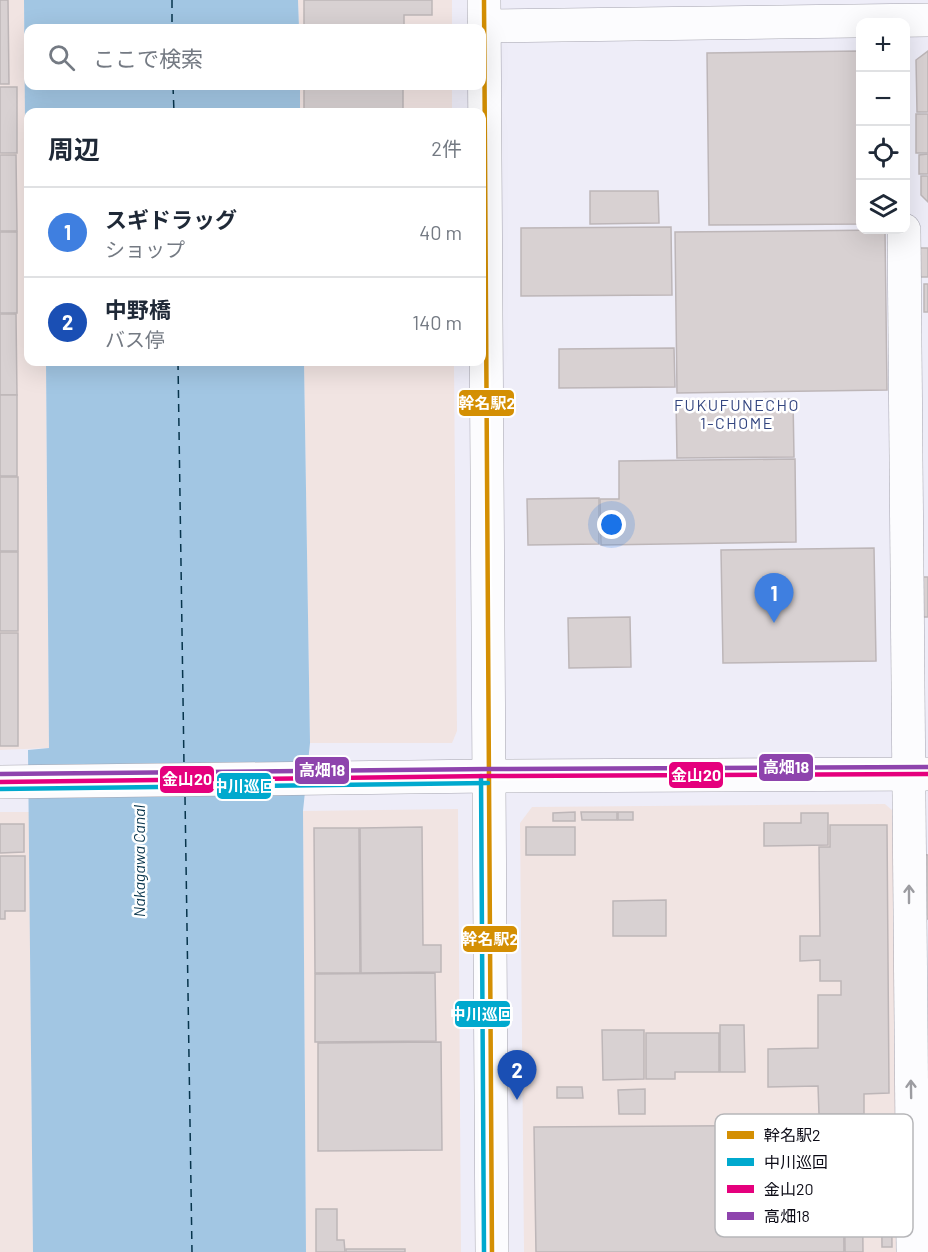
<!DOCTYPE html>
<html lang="ja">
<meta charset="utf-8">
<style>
body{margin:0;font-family:Barlow,"Noto Sans JP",sans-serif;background:#f2f2f3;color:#1f2937}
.controls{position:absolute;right:18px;top:18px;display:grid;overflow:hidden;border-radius:12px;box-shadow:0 6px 24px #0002}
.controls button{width:54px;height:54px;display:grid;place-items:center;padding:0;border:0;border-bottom:2px solid #e0e1e3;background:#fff;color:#1f2937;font:30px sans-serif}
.you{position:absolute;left:612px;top:525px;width:21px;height:21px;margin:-15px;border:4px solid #fff;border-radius:50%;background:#1a73e8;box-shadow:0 0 0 9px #1a73e833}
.badge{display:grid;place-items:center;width:39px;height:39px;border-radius:50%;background:#5b5a65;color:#fff;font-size:20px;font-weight:700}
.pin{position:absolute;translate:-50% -50px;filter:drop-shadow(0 2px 3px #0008)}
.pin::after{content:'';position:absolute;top:32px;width:21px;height:18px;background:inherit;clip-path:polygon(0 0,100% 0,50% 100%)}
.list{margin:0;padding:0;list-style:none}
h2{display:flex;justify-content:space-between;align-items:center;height:78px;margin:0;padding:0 24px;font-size:26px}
h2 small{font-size:20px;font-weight:400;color:#747a83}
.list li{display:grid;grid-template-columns:39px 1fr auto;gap:18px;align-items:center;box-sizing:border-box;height:90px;padding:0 24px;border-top:2px solid #e0e1e3}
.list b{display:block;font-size:22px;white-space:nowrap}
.list p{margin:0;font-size:20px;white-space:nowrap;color:#747a83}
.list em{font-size:20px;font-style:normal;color:#747a83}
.icon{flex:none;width:33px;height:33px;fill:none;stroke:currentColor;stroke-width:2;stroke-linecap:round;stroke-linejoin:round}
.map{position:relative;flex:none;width:928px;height:1252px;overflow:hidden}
.search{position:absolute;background:#fff;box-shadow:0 6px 24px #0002;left:24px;top:24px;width:462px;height:66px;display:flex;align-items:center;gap:15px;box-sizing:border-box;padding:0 21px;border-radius:12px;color:#747a83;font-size:22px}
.panel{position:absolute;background:#fff;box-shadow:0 6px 24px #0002;left:24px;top:108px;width:462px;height:258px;border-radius:12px}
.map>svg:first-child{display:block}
.industrial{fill:#f1e4e2}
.water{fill:#a2c6e3}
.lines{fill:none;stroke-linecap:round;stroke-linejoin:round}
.ferry{stroke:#07344c;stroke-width:1.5;stroke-dasharray:8 6;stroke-linecap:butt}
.building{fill:#d8d1d2;stroke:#bdb6b8;stroke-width:1.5}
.minor-casing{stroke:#a5a4af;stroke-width:34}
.minor{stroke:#fcfcfe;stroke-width:33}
.bus-1-casing{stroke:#fff;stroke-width:9}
.bus-2-casing{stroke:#fff;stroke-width:9}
.bus-3-casing{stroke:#fff;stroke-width:9}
.bus-4-casing{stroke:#fff;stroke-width:9}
.bus-1{stroke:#d48f03;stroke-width:4.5}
.bus-2{stroke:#00a9ce;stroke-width:4.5}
.bus-3{stroke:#e5007d;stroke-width:4.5}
.bus-4{stroke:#8e44ad;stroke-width:4.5}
.oneway{stroke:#9c9ca1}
.labels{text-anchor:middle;stroke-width:5;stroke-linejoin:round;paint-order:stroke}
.neighbourhood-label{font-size:16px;letter-spacing:1.5px;fill:#344680;stroke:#fff}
.water-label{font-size:16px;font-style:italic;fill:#07344c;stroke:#fff}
.key{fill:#fff;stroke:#b6b6b9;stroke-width:1.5}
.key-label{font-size:16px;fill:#0c0b16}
.line-badge{stroke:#fff;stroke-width:2}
.badge-label{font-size:16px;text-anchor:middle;font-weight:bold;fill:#fff}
</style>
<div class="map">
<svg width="928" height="1252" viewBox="0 0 928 1252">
<rect width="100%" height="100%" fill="#eeedf8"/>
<g class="industrial">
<polygon points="0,0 24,0 28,362 46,362 49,748 0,750"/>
<polygon points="298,0 452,0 452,28 299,28"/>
<rect x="300" y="86" width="152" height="26"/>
<polygon points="304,362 454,362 457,731 452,743 310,743"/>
<polygon points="885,804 893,811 896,1252 524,1252 520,823 532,807"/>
<polygon points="458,809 461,1252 306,1252 303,811"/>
<polygon points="0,812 29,812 33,1252 0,1252"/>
</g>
<g class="water">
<polygon points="24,0 298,0 299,28 28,28 28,86 300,86 300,112 28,112 28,240 26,240"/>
<polygon points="46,362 304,362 310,743 303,811 306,1252 33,1252 28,750 49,748"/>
</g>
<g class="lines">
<g class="ferry">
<polyline points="172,0 172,28"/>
<polyline points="173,86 174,112"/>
<polyline points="178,362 184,765"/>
<polyline points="185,797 192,1252"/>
</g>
</g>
<g class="building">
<polygon points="0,0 8,0 9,84 0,84"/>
<polygon points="304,0 432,0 432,15 404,15 404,28 304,28"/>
<polygon points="860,51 860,224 709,225 707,53"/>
<polygon points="928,51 928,112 917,112 916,60"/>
<rect x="0" y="87" width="17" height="66"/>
<rect x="304" y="89" width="99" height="23"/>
<rect x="916" y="114" width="12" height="39"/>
<polygon points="928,154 928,174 919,174 919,155"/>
<polygon points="0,155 16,155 17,231 0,231"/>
<polygon points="921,176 928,176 928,202 921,195"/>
<polygon points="590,191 658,191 659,223 590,224"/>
<polygon points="671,227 672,295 521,296 521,228"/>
<polygon points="885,230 887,390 677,393 675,232"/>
<rect x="0" y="232" width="17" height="81"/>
<rect x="919" y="248" width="9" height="29"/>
<rect x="924" y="284" width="4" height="28"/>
<polygon points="0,314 16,314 17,395 0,395"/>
<polygon points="674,348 675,387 559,388 559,349"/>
<rect x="305" y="362" width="99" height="3"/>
<rect x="0" y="395" width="17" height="81"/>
<polygon points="793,399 794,457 677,458 676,400"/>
<polygon points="795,459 796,542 601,545 600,499 619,499 619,461"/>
<rect x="0" y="477" width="18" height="74"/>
<polygon points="599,498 599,544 528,545 527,499"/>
<polygon points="874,548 876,661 723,663 721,550"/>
<rect x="0" y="552" width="18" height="79"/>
<rect x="923" y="577" width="5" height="40"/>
<polygon points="630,617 631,667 569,668 568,618"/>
<rect x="0" y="633" width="18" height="113"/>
<polygon points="575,812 575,821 553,821 553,813"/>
<polygon points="581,812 617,812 617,820 582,820"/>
<rect x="618" y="812" width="15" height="8"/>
<polygon points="801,813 828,813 828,845 764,846 764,823 801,823"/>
<polygon points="0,824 24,824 24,852 0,853"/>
<polygon points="830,825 887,825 889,1093 864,1094 864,1114 819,1114 818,1086 768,1087 768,1049 818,1048 818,995 841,995 841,981 820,981 820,960 800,961 800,936 820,936 819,847 830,847"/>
<polygon points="422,827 423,945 441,945 441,972 361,973 360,828"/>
<rect x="526" y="827" width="49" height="28"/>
<polygon points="314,828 359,828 360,973 315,973"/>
<polygon points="921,854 928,855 928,919 920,919"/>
<polygon points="0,856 25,856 25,911 5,911 5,919 0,919"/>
<polygon points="666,900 666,936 613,936 613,901"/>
<polygon points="435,973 436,1041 315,1042 315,974"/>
<polygon points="720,1025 744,1025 745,1072 720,1072"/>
<polygon points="602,1030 644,1030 644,1079 603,1080"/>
<polygon points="646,1033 719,1033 719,1072 675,1072 675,1079 646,1079"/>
<polygon points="441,1042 442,1150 318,1151 318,1043"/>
<polygon points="557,1087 582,1087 583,1098 557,1098"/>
<polygon points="645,1089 645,1114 619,1114 618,1090"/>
<polygon points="843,1125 844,1252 536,1252 534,1127"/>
<polygon points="881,1142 891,1142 892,1247 882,1247"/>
<polygon points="844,1148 862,1148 863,1252 845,1252"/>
<polygon points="316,1209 337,1209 337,1240 344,1240 345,1252 316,1252"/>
<rect x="346" y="1249" width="59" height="3"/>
</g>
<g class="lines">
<defs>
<g id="minor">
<polyline points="484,0 492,1252"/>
<polyline points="484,26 928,20"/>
<polyline points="904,230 913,1252"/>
<polyline points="0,782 488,776 928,774"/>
</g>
</defs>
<use href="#minor" class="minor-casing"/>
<use href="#minor" class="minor"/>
<defs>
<polyline id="bus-1" points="484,0 492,1252"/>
<g id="bus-2">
<polyline points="481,776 484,1252"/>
<polyline points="0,789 488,783"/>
</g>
<polyline id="bus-3" points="0,782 488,776 928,774"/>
<polyline id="bus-4" points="0,774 488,769 928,767"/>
</defs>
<use href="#bus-1" class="bus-1-casing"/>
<use href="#bus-2" class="bus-2-casing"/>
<use href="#bus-3" class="bus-3-casing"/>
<use href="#bus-4" class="bus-4-casing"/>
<use href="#bus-1" class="bus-1"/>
<use href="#bus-2" class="bus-2"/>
<use href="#bus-3" class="bus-3"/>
<use href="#bus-4" class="bus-4"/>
</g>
<defs><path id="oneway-shaft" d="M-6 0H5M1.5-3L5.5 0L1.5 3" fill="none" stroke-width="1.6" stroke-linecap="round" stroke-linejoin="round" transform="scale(1.5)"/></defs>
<g class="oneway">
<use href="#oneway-shaft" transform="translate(909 894) rotate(-90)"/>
<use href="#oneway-shaft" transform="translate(911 1089) rotate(-91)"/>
</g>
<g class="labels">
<g class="neighbourhood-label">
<text x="737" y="411">FUKUFUNECHO<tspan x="737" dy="18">1-CHOME</tspan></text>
</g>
<g class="water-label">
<text transform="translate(139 861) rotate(-90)" y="6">Nakagawa Canal</text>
</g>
</g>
<rect x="715" y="1114" width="198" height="123" rx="9" class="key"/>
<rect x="727" y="1131" width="27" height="8" fill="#d48f03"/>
<rect x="727" y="1158" width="27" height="8" fill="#00a9ce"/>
<rect x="727" y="1185" width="27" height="8" fill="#e5007d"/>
<rect x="727" y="1212" width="27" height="8" fill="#8e44ad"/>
<g class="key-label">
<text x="764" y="1141">幹名駅2</text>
<text x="764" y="1168">中川巡回</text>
<text x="764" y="1195">金山20</text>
<text x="764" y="1222">高畑18</text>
</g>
<g class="line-badge">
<rect x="458" y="389" width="57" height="28" rx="6" fill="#d48f03"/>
<rect x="758" y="753" width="56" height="29" rx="6" fill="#8e44ad"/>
<rect x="294" y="756" width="56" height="29" rx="6" fill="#8e44ad"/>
<rect x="668" y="761" width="56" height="28" rx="6" fill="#e5007d"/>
<rect x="159" y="765" width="56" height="29" rx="6" fill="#e5007d"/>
<rect x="216" y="772" width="56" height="28" rx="6" fill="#00a9ce"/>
<rect x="462" y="925" width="56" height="28" rx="6" fill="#d48f03"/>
<rect x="454" y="1000" width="57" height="28" rx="6" fill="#00a9ce"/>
</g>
<g class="badge-label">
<text x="487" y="409">幹名駅2</text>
<text x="786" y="773">高畑18</text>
<text x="322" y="776">高畑18</text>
<text x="696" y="781">金山20</text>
<text x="187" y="785">金山20</text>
<text x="244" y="792">中川巡回</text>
<text x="490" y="945">幹名駅2</text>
<text x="482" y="1020">中川巡回</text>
</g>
</svg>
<div class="controls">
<button>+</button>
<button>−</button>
<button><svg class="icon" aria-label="locate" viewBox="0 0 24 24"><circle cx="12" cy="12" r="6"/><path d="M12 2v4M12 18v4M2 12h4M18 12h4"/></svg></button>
<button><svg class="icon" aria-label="layers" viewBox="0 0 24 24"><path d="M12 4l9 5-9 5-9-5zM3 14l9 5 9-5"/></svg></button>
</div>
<div class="you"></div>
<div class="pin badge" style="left:774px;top:623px;background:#3f7fe0">1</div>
<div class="pin badge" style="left:517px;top:1100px;background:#1a4fb4">2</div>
<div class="search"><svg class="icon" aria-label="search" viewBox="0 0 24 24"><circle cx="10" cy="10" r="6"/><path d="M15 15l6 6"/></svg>ここで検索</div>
<section class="panel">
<h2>周辺<small>2件</small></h2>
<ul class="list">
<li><span class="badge" style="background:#3f7fe0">1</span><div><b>スギドラッグ</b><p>ショップ</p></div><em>40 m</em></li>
<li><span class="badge" style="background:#1a4fb4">2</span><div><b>中野橋</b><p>バス停</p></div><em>140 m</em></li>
</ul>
</section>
</div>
